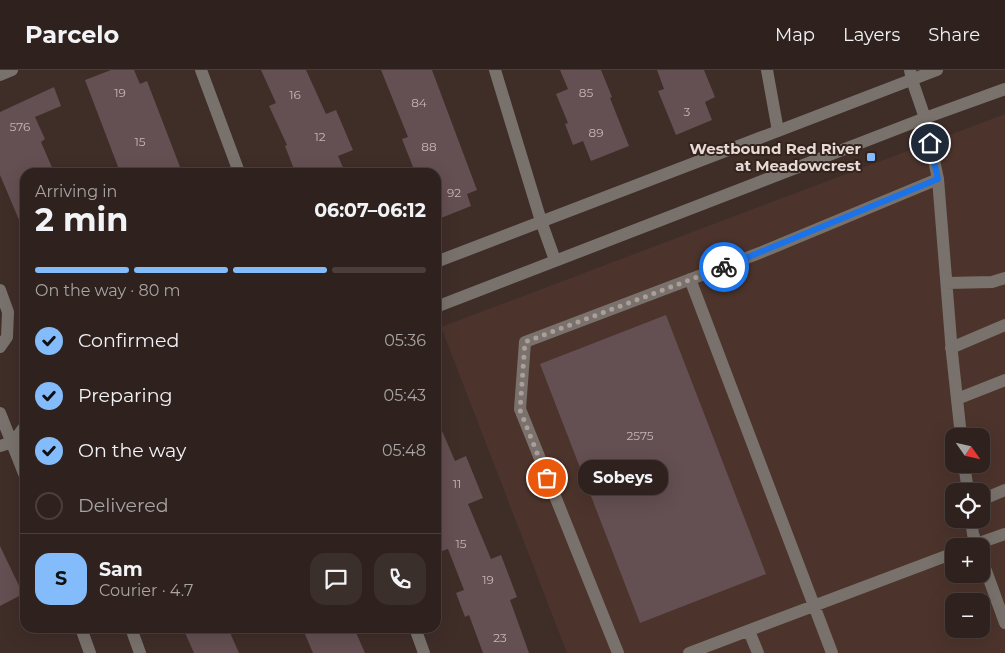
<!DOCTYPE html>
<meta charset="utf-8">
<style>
:root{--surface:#2f221e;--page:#3b2f2b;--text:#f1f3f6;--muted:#a7a4a4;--line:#4a3f3c;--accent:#84bcfb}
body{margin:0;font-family:Montserrat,sans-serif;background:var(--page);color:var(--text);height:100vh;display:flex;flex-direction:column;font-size:19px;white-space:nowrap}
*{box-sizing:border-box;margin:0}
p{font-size:16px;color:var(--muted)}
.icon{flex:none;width:28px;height:28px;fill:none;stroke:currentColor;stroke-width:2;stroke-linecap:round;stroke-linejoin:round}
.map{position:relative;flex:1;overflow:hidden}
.panel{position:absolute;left:20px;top:98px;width:421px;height:465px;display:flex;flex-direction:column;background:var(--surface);border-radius:15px;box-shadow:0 5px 20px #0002,0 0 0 1px var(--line)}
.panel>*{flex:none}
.needle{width:32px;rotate:124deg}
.buttons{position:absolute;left:945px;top:358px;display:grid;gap:10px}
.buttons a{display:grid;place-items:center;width:45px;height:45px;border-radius:10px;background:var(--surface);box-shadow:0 5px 20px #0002,0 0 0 1px var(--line);font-size:25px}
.pin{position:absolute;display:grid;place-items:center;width:42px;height:42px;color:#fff;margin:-21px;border:2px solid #fff;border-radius:50%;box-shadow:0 1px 5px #0007}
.courier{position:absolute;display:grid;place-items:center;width:50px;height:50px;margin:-25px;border:4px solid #1a73e8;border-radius:50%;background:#fff;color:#222;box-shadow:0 1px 6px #0007}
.bubble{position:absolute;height:35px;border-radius:15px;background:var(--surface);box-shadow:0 5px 20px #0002,0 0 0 1px var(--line);font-size:16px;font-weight:700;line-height:35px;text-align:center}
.summary em{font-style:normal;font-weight:700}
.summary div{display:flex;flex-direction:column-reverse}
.summary{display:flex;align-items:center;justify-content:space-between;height:85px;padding:0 15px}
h1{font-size:32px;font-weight:700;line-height:38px}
.bar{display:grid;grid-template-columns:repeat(4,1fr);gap:8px 5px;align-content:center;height:60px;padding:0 15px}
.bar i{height:6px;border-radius:4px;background:var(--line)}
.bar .on{background:var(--accent)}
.bar p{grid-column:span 4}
.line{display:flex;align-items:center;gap:12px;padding:0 15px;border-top:1px solid var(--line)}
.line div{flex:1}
.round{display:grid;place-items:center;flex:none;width:52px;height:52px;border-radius:15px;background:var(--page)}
ol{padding:0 15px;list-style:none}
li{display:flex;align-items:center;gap:15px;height:55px}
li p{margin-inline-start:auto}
li .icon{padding:5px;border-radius:50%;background:var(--accent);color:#111;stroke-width:4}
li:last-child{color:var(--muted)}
li i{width:28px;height:28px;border:2px solid var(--line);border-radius:50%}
header{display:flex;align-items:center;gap:30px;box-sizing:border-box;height:70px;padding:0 25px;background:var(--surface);border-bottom:1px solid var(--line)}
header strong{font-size:24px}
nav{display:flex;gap:28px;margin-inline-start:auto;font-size:18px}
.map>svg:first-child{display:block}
</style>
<header>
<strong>Parcelo</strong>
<nav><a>Map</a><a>Layers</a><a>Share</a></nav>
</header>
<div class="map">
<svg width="1005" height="583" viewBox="0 0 1005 583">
<rect width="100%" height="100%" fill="#3f2d28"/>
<!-- built -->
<path fill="#4c342c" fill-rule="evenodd" d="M1005 44V583H567L441 257ZM954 366H981V394H954ZM954 421H981V449H954ZM954 476H981V504H954ZM954 531H981V559H954Z"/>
<!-- building -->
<path fill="#644f52" d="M111 0H134L140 14 147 11 182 102H120L85 10Z
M261 0H306L326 44 336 40 353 80 338 86 345 102H295L285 76 287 75 269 36 276 33Z
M381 0H432L477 120 467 124 471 136 436 150V102H415L402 69 408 67Z
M560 0H601L612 27 610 28 629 76 591 91 583 71 573 75 565 54 568 53 556 24 568 19Z
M657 0H704L715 27 705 32 712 50 676 65 658 21 664 19Z
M54 17 61 36 35 47 45 69 41 72 54 102H25V164L0 105V42Z
M666 245 766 504 640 553 540 294Z
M436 347 455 391 466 386 483 428 468 434 491 489 501 485 517 527 510 530 529 583H483L469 545 465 547 456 523 464 520 448 479 442 481 436 466Z
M0 476 23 524 0 536Z
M183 558H228L239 583H194Z
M313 558H354L365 583H313L304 562Z"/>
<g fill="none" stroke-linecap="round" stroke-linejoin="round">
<!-- minor -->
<path stroke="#79726c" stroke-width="12" d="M201 0 239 102
M495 0 541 151 555 190
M767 0 778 61
M910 0 912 10 925 48 938 109 952 283 961 366
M0 5 12 0
M436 192 937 0
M690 209 832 583
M947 213 992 212 1005 208
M0 220 8 242 7 267 0 277
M436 237 925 48 1005 19
M951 278 1005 255
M957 329 1005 310
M0 343 25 406
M13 372 25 356
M0 376 13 372 25 373
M964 394 968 421
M981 430 1005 420
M971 449 973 464 977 476
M971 476 1005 464
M981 487 1005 553
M81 558 90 583
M131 558 140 583
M415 558 424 583
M749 561 758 583
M618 583 520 339 525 272 762 182 938 109
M689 583 954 483"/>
</g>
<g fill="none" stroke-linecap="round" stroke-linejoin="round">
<!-- done -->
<path stroke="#ac9d99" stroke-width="5" stroke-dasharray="0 9" d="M547 408 520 340 525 272 724 197"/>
<!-- route -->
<path stroke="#1a73e8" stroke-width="6" d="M724 197 938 109 930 73"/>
</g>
<!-- markers -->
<rect fill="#84bcfb" stroke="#35231e" stroke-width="2" x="866" y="82" width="10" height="10" rx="2.5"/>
<g text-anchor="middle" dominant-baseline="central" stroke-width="4" stroke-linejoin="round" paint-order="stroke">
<!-- number labels -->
<g font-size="12" fill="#c6b7b5">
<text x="120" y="22">19</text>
<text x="586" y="22">85</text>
<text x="295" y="24">16</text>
<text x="419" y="32">84</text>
<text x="687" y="41">3</text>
<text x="20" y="56">576</text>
<text x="596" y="62">89</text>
<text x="320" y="66">12</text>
<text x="140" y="71">15</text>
<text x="429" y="76">88</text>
<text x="454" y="122">92</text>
<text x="640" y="365">2575</text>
<text x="457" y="413">11</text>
<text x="461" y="473">15</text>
<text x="488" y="509">19</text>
<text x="500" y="567">23</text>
</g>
<!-- poi labels -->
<g font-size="15" font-weight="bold" fill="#e6dad6" stroke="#35231e" text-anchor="end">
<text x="861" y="78">Westbound Red River<tspan x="861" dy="17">at Meadowcrest</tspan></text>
</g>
</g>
</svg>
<div class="buttons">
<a><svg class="needle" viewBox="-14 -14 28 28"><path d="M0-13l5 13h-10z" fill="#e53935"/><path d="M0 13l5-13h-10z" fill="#a7a4a4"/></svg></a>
<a><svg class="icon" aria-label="locate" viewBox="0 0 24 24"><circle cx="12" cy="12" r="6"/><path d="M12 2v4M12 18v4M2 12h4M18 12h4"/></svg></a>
<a>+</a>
<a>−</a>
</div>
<div class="pin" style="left:547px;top:408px;background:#ea580c"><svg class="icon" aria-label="bag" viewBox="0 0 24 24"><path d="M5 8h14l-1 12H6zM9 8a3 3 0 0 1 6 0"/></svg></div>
<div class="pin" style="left:930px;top:73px;background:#1f2937"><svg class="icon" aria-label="home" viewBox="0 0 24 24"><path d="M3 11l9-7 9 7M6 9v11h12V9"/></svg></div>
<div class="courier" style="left:724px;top:197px"><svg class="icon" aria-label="bike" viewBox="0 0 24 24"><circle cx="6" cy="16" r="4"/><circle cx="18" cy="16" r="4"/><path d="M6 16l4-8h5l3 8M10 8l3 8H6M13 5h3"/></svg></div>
<div class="bubble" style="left:578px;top:390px;width:90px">Sobeys</div>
<section class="panel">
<div class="summary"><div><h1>2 min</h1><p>Arriving in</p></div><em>06:07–06:12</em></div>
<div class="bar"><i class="on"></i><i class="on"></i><i class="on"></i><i></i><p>On the way · 80 m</p></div>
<ol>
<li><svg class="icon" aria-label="check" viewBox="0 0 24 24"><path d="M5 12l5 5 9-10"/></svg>Confirmed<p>05:36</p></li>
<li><svg class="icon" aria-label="check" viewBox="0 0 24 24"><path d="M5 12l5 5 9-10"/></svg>Preparing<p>05:43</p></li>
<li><svg class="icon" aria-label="check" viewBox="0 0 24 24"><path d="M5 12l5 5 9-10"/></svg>On the way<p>05:48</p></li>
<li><i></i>Delivered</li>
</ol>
<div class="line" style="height:90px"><b class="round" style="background:var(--accent);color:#111">S</b><div><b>Sam</b><p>Courier · 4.7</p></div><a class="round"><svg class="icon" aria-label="chat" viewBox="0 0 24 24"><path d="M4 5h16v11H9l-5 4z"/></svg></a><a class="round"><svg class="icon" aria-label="phone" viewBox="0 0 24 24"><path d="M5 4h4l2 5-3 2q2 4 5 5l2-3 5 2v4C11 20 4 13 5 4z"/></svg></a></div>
</section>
</div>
